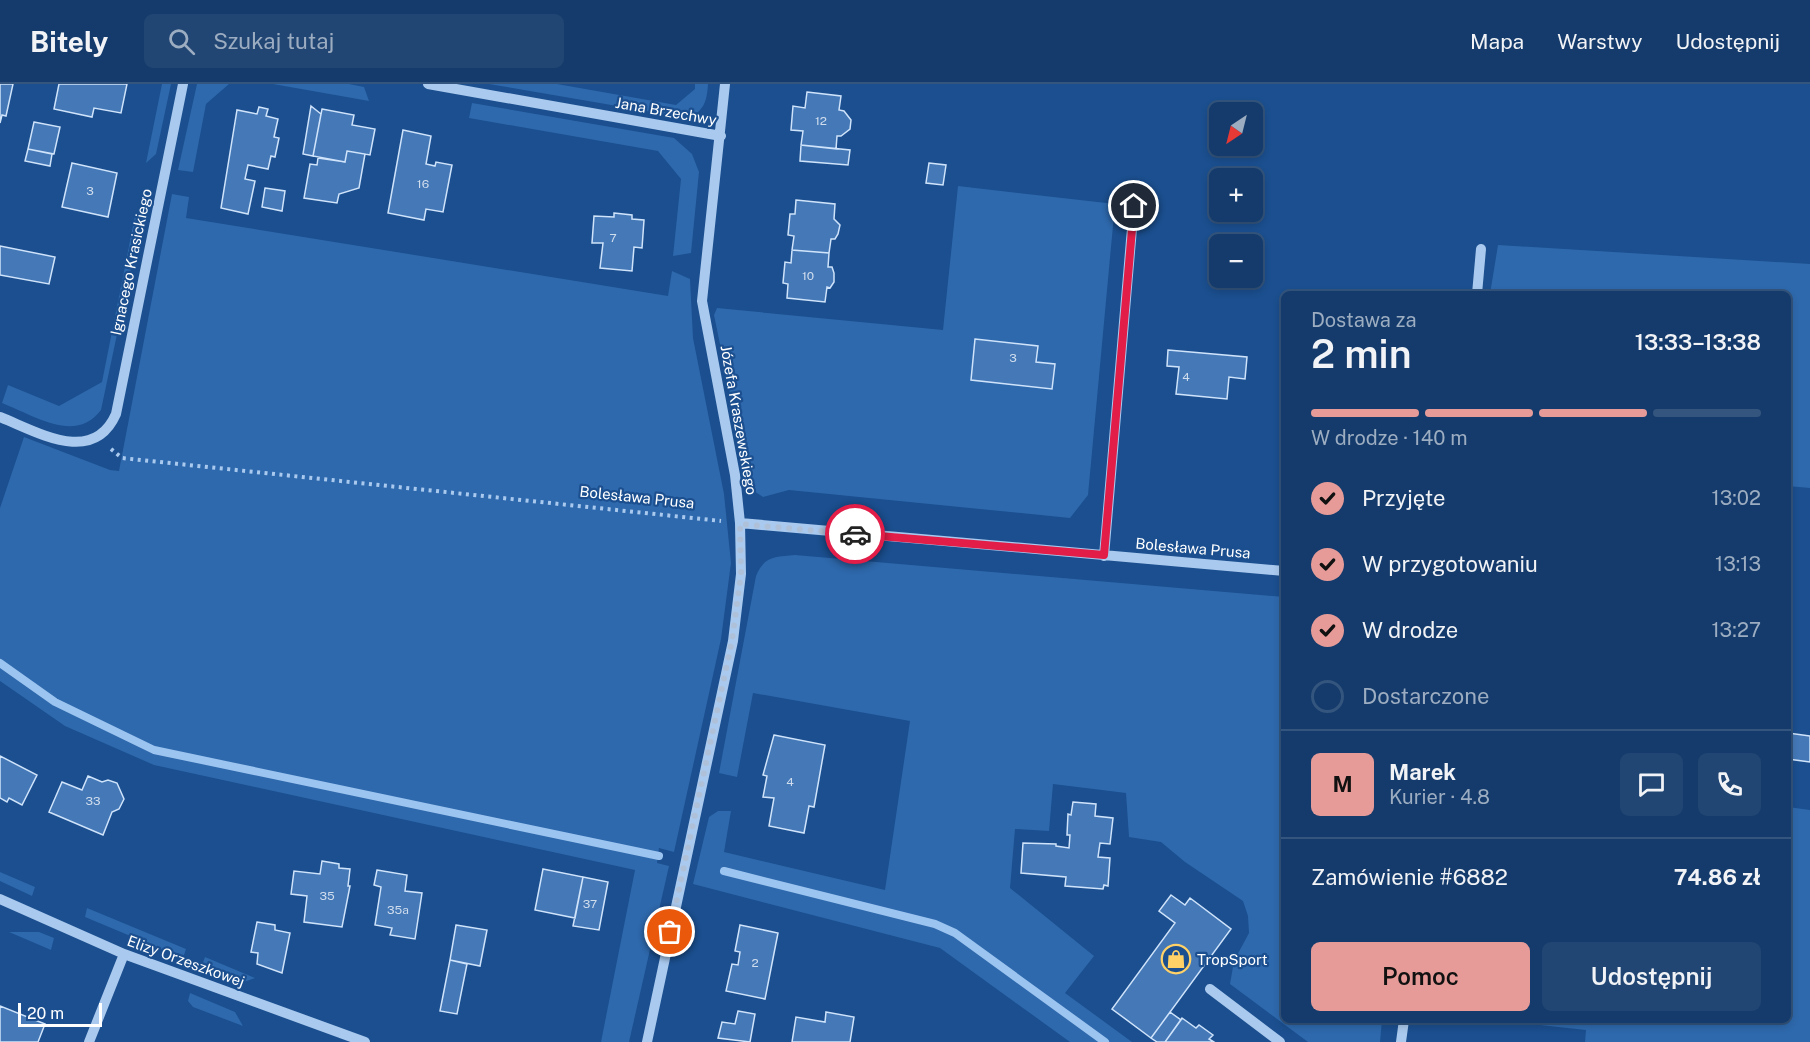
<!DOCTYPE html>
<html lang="pl">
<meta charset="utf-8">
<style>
:root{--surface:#143b6b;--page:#214673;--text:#f1f3f6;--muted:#9dadc1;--line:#33557e;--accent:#e69b98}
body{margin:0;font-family:"Public Sans",sans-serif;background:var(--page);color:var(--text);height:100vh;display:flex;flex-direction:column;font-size:22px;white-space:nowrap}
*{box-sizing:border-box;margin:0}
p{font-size:20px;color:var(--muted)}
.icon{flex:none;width:33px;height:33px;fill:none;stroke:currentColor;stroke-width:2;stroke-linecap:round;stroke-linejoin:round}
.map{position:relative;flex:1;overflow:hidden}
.drawer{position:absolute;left:1281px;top:207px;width:510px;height:732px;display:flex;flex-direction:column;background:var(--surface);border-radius:9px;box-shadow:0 3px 9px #0003,0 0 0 2px var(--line)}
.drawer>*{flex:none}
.needle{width:39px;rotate:215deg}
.controls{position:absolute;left:1209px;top:18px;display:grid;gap:12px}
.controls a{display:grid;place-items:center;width:54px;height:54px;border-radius:9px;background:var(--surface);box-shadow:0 3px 9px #0003,0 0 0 2px var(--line);font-size:30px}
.scale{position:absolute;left:18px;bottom:15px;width:84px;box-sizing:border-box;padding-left:6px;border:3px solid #fff;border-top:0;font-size:16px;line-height:21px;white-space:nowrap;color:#fff;-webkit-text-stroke:4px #1b4f8f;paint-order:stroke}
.pin{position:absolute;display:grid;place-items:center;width:51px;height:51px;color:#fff;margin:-26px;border:3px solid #fff;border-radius:50%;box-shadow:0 2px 6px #0007}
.courier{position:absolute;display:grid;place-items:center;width:60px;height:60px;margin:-30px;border:4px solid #e11d48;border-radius:50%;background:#fff;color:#222;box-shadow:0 2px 8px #0007}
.headline em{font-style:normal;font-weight:600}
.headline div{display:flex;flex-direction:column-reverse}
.headline{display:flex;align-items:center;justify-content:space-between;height:102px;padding:0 30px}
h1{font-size:39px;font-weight:600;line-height:45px}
.bar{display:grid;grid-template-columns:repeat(4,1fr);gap:9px 6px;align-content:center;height:72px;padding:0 30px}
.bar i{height:8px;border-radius:4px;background:var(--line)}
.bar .on{background:var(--accent)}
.bar p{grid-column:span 4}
.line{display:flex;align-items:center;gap:15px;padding:0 30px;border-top:2px solid var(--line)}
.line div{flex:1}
.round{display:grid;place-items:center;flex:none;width:63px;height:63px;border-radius:9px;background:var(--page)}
ol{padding:0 30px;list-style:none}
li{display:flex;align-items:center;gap:18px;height:66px}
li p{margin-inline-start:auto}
li .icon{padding:6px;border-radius:50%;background:var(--accent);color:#111;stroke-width:4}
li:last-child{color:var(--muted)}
li i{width:33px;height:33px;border:3px solid var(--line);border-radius:50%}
.action{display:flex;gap:12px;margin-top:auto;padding:12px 30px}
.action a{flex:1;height:69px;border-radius:9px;background:var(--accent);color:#111;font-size:24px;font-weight:600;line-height:69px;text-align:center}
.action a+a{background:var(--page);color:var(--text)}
header{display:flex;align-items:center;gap:36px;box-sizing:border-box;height:84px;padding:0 30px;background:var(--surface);border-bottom:2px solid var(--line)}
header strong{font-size:28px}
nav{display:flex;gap:33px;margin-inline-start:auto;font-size:21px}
.search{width:420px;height:54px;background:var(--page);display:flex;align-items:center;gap:15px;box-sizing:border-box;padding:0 21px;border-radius:9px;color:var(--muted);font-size:22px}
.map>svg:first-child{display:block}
</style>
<header>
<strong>Bitely</strong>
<div class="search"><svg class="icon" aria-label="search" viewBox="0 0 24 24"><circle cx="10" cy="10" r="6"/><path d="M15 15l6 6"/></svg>Szukaj tutaj</div>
<nav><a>Mapa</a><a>Warstwy</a><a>Udostępnij</a></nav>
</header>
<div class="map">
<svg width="1810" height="958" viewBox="0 0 1810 958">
<rect width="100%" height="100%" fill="#1b4f8f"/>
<!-- green -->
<path fill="#2e69ad" d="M162 0H171L156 70 146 79Z
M197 0H229L206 20 193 88 178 86Z
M273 0H349L364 3 369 17Z
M489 0H557L676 21 695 5V0H708C707 17 704 28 687 34Z
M472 19 674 54 692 70 699 88 691 169 673 172 681 95 658 67 469 34Z
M958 102 1115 120 1088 411 1070 434 789 406 763 413 751 405 747 392 714 231 717 224 943 246Z
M172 110 189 113 186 134 668 212 672 187 690 195 693 254 724 410 731 479 721 555 674 768 659 764 657 779 669 782 629 958H601L635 786 154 681 65 642 0 597V424L24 353 110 386 119 387Z
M135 132 141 137 101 326C76 360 35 332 2 319L8 301 59 322 102 298Z
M1498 161 1810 180V404L1788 402V210H1490Z
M795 471 1284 513V936H1382L1380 958H1308L1230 900 1234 877 1249 849 1248 832 1243 817 1185 778 1161 758 1129 753 1126 709 1053 700 1049 747 1015 745 1010 804 1094 872 1065 909 1132 958H1070L940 864 693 800 709 733 718 727H731L724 768 885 806 910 637 753 609 737 693 719 689 756 492C764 472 775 473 795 471Z
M1788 723 1810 726V958H1585L1586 946 1493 936H1788Z
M0 788 35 803 32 812 0 797Z
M87 824 186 865 183 874 85 833Z
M9 848H39L54 854 51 866Z
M205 873 255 894 244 898 202 881Z
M190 909 235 928 243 942 193 923 188 917Z"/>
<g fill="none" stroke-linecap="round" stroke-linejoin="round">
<!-- stream -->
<path stroke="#9cc4f0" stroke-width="8" d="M0 579 55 618 154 666 659 772
M724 787 935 840 955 849 1105 958"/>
</g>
<!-- building -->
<path fill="#4478b7" stroke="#cfe3fa" stroke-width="1.5" d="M0 0H13L6 32 2 31 0 39Z
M59 0H127L121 29 94 24 92 33 54 25Z
M807 8 841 12 839 26 844 27 851 36 850 45 841 52H837L836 65 801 61 803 47 791 46 793 22 805 24Z
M311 22 321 30 313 72 303 70Z
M259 23 268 25 266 32 278 35 274 53 279 54 275 73 271 72 268 85 248 81 245 95 255 97 248 130 221 124 237 26 257 30Z
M322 25 354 31 352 41 375 45 370 71 347 67 345 78 313 72Z
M34 38 60 43 54 70 28 65Z
M403 46 431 52 426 80 435 82 436 78 452 81 443 128 426 125 424 136 388 129Z
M801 61 850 66 848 81 800 77Z
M28 65 52 70 50 82 25 77Z
M347 67 365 70 359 104 339 110 337 119 304 114 310 80 317 81 318 74 345 78Z
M72 79 117 89 108 133 62 123Z
M929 79 946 81 943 101 926 99Z
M265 104 285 107 282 127 262 123Z
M796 116 835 120 834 135 840 141 838 150 835 155H831L829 169 792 166 794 152 788 151 790 130H795Z
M614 129 632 131V135L644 136 642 164 634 163 632 187 600 184 603 159H592L594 132 614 133Z
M0 162 55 173 49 200 0 191Z
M792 166 829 169 828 183H832L834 189V198L830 204 827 203 825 218 787 214 788 200 783 199 785 178 791 179Z
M975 255 1038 262 1036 278 1055 280 1052 305 971 296Z
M1168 266 1247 273 1245 295 1229 293 1227 315 1176 310 1179 283 1167 282Z
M1788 649 1810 652V678L1788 675Z
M774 651 825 661 814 723 809 722 804 749 769 742 774 714 763 713 767 692 763 691Z
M0 672 37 691 22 721 9 714 7 718 0 714Z
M88 692 102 698 108 696 117 699 124 715 119 725 112 728 103 751 49 728 62 698 82 706Z
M1073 718 1096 720 1095 732 1113 734 1110 760 1100 759 1098 773 1110 774 1108 802 1104 801 1103 805 1065 802 1066 793 1021 789 1023 759 1056 760V762L1069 764 1070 751H1067L1068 730 1071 731Z
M322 777 339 780V784L350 785 348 802H350L342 843 304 838 307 812 291 810 294 787 320 790Z
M543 785 583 793 575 834 535 826Z
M377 786 407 791 405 807 422 809 415 855 390 851 392 844 375 841 381 803 374 801Z
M583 793 608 798 599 846 573 842Z
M1171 811 1185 821 1190 814 1231 845 1151 954 1112 925 1175 839 1159 827Z
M257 838 275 841V846L290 849 282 889 257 880 258 869 251 868Z
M456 841 487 846 480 882 450 876Z
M740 841 778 849 765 915 726 907 732 880 738 881 740 868 735 867Z
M450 876 467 880 457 930 440 927Z
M0 922 45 940 38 958H0Z
M738 927 755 930 750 958 718 954 722 938 735 940Z
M826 928 854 933 850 958H792L796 933 825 938Z
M1170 928 1181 936 1165 958H1157L1151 954Z
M1182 934 1196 944 1199 941 1213 951 1209 955 1214 958H1165Z"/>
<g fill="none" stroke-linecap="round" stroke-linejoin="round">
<!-- path -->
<path stroke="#a9c9ee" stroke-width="4" stroke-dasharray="3 4.5" stroke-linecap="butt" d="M111 365 122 374 721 437"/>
<!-- minor -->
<path stroke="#a9c9ee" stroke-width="10" d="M428 0 721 52
M1477 210 1481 165
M0 333C38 348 93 382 116 330L183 0
M740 439 1284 487
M1104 472 1134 121
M0 815 124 870 365 958
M1210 905 1280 958
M89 958 124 870
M647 958 733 557 741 490 740 439 735 391 702 217 725 0
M1401 958 1404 936"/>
</g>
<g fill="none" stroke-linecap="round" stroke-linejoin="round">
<!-- done -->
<path stroke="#afc1d8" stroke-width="6" stroke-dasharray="0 10.8" d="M670 848 732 557 741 490 740 440 855 450"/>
<!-- route -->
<path stroke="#e11d48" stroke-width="8" d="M855 450 1104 471 1134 122"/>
</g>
<!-- icons -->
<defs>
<g id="shop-ring" transform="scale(1.5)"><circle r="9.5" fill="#1b4f8f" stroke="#ffd166" stroke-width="1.5"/><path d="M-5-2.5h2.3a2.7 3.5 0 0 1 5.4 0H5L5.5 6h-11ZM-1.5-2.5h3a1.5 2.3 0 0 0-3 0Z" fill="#ffd166"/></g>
</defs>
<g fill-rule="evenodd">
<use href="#shop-ring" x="1176" y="875"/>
</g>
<g text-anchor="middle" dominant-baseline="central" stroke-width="4.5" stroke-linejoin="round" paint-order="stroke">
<!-- number labels -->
<g font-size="12" fill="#d0dded">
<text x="821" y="37">12</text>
<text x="423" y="100">16</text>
<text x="90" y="107">3</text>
<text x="613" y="154">7</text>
<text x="808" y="192">10</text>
<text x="1013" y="274">3</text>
<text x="1186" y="293">4</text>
<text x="790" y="698">4</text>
<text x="93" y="717">33</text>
<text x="327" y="812">35</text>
<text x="590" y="820">37</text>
<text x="398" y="826">35a</text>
<text x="755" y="879">2</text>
</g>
<!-- street labels -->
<g font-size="15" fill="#fff" stroke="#1b4f8f">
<text transform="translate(666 27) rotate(10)">Jana Brzechwy</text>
<text transform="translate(131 178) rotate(-78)">Ignacego Krasickiego</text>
<text transform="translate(739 336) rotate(80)">Józefa Kraszewskiego</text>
<text transform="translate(637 413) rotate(6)">Bolesława Prusa</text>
<text transform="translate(1193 464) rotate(5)">Bolesława Prusa</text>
<text transform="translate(186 877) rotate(20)">Elizy Orzeszkowej</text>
</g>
<!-- poi labels -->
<g font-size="15" fill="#fff" stroke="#1b4f8f" text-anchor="start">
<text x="1197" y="875">TropSport</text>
</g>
</g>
</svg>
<div class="controls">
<a><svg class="needle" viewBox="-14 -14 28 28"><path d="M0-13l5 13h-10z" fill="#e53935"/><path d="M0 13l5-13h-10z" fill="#9dadc1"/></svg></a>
<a>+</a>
<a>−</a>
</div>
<div class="scale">20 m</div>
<div class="pin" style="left:670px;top:848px;background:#ea580c"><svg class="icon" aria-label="bag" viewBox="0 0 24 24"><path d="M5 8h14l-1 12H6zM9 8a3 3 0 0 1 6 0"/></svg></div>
<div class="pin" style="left:1134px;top:122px;background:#1f2937"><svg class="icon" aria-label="home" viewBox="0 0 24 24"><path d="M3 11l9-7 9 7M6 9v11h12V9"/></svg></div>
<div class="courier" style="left:855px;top:450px"><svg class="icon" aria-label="car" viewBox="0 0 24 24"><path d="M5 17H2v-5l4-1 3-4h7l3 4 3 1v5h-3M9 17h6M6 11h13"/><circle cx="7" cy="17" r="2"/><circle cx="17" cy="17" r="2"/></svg></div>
<section class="drawer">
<div class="headline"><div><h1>2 min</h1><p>Dostawa za</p></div><em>13:33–13:38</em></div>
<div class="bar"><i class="on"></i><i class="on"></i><i class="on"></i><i></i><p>W drodze · 140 m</p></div>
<ol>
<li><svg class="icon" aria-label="check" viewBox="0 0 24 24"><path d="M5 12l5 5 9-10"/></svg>Przyjęte<p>13:02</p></li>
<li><svg class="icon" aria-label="check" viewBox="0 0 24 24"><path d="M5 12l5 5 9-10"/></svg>W przygotowaniu<p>13:13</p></li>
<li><svg class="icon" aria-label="check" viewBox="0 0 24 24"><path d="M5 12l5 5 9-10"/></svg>W drodze<p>13:27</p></li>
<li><i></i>Dostarczone</li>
</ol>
<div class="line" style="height:108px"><b class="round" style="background:var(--accent);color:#111">M</b><div><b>Marek</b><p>Kurier · 4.8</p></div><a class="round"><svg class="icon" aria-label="chat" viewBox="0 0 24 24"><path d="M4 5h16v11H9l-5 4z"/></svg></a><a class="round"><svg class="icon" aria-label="phone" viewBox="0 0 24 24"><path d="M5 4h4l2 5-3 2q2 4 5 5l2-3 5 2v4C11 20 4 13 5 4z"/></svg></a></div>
<div class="line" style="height:78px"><div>Zamówienie #6882</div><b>74.86 zł</b></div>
<div class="action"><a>Pomoc</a><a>Udostępnij</a></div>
</section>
</div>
